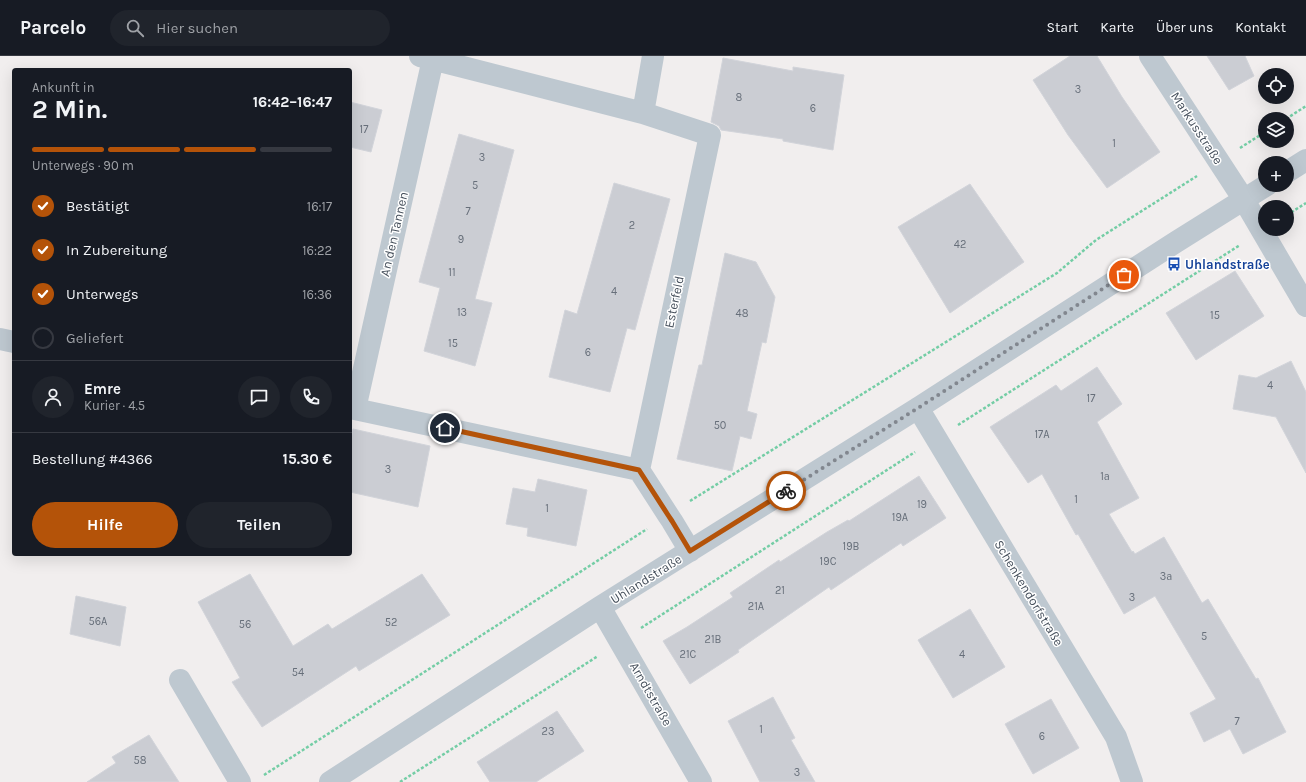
<!DOCTYPE html>
<html lang="de">
<meta charset="utf-8">
<style>
:root{--surface:#171b24;--page:#20242c;--text:#f1f3f6;--muted:#9ea1a6;--line:#363941;--accent:#b45309}
body{margin:0;font-family:Karla,sans-serif;background:var(--page);color:var(--text);height:100vh;display:flex;flex-direction:column;font-size:15px;white-space:nowrap}
*{box-sizing:border-box;margin:0}
p{font-size:13px;color:var(--muted)}
.icon{flex:none;width:22px;height:22px;fill:none;stroke:currentColor;stroke-width:2;stroke-linecap:round;stroke-linejoin:round}
.map{position:relative;flex:1;overflow:hidden}
.sheet{position:absolute;left:12px;top:12px;width:340px;height:488px;display:flex;flex-direction:column;background:var(--surface);border-radius:4px;box-shadow:0 4px 16px #0002}
.sheet>*{flex:none}
.fabs{position:absolute;left:1258px;top:12px;display:grid;gap:8px}
.fabs a{display:grid;place-items:center;width:36px;height:36px;border-radius:50%;background:var(--surface);box-shadow:0 4px 16px #0002;font-size:20px}
.pin{position:absolute;display:grid;place-items:center;width:34px;height:34px;color:#fff;margin:-17px;border:2px solid #fff;border-radius:50%;box-shadow:0 1px 4px #0007}
.courier{position:absolute;display:grid;place-items:center;width:40px;height:40px;margin:-20px;border:3px solid #b45309;border-radius:50%;background:#fff;color:#222;box-shadow:0 1px 5px #0007}
.summary em{font-style:normal;font-weight:700}
.summary div{display:flex;flex-direction:column-reverse}
.summary{display:flex;align-items:center;justify-content:space-between;height:68px;padding:0 20px}
h1{font-size:26px;font-weight:700;line-height:30px}
.bar{display:grid;grid-template-columns:repeat(4,1fr);gap:6px 4px;align-content:center;height:48px;padding:0 20px}
.bar i{height:5px;border-radius:3px;background:var(--line)}
.bar .selected{background:var(--accent)}
.bar p{grid-column:span 4}
.line{display:flex;align-items:center;gap:10px;padding:0 20px;border-top:1px solid var(--line)}
.line div{flex:1}
.round{display:grid;place-items:center;flex:none;width:42px;height:42px;border-radius:21px;background:var(--page)}
ol{padding:0 20px;list-style:none}
li{display:flex;align-items:center;gap:12px;height:44px}
li p{margin-inline-start:auto}
li .icon{padding:4px;border-radius:50%;background:var(--accent);color:#fff;stroke-width:4}
li:last-child{color:var(--muted)}
li i{width:22px;height:22px;border:2px solid var(--line);border-radius:50%}
.button{display:flex;gap:8px;margin-top:auto;padding:8px 20px}
.button a{flex:1;height:46px;border-radius:24px;background:var(--accent);color:#fff;font-size:16px;font-weight:700;line-height:46px;text-align:center}
.button a+a{background:var(--page);color:var(--text)}
header{display:flex;align-items:center;gap:24px;box-sizing:border-box;height:56px;padding:0 20px;background:var(--surface);border-bottom:1px solid var(--line)}
header strong{font-size:19px}
nav{display:flex;gap:22px;margin-inline-start:auto;font-size:14px}
.search{width:280px;height:36px;background:var(--page);display:flex;align-items:center;gap:10px;box-sizing:border-box;padding:0 14px;border-radius:22px;color:var(--muted);font-size:15px}
.map>svg:first-child{display:block}
</style>
<header>
<strong>Parcelo</strong>
<div class="search"><svg class="icon" aria-label="search" viewBox="0 0 24 24"><circle cx="10" cy="10" r="6"/><path d="M15 15l6 6"/></svg>Hier suchen</div>
<nav><a>Start</a><a>Karte</a><a>Über uns</a><a>Kontakt</a></nav>
</header>
<div class="map">
<svg width="1306" height="726" viewBox="0 0 1306 726">
<rect width="100%" height="100%" fill="#f1eeee"/>
<!-- building -->
<path fill="#cbcdd3" stroke="#d2d4da" d="M1070 0H1097L1122 41 1160 96 1107 132 1068 79 1033 24Z
M1207 0H1245L1254 20 1229 34Z
M723 2 793 15V11L844 19 833 94 783 85V83L721 74 719 70 711 66Z
M350 46 382 54 371 96 350 91Z
M459 78 514 94 475 243 492 247 475 310 424 295 440 232 419 226Z
M614 127 670 143 635 274 627 272 610 336 549 321 565 254 577 258Z
M970 128 1024 206 950 257 898 171Z
M725 197 756 206 775 241 766 287 762 286 747 355 757 358 751 383 740 380 732 415 677 403 699 309H702Z
M1235 215 1264 260 1196 304 1166 257Z
M1291 305 1306 336V417L1276 361 1233 353 1239 319 1256 322Z
M1097 311 1122 348 1097 366 1139 442 1109 458 1132 496 1133 495 1135 498 1164 481 1202 547 1208 543 1256 623 1258 622 1286 676 1243 698 1230 673 1204 686 1190 657 1216 643 1155 540 1124 558 1078 478 1076 479 1042 418 1028 427 990 371 1056 329 1061 335Z
M353 373 430 390 418 451 350 436V389Z
M919 420 946 462 903 490 901 487 831 534 829 531 738 594 739 596 690 628 663 585 687 571 733 541 730 537 779 504 780 506 827 476 848 464 849 465Z
M538 423 587 434 576 490 527 480 528 472 506 468 513 432 535 436Z
M250 518 293 590 328 568 332 573 422 518 450 559 359 615 356 610 262 671 232 626 240 622 198 546Z
M76 540 126 551 120 590 70 578Z
M970 553 1005 611 953 642 918 584Z
M773 641 795 682 791 684 815 726H760L728 665Z
M1051 643 1079 692 1033 718 1005 668Z
M557 655 584 695 536 726H490L477 706Z
M149 679 179 726H87L116 707 112 701Z"/>
<g fill="none" stroke-linecap="round" stroke-linejoin="round">
<!-- path -->
<path stroke="#74cda5" stroke-width="2.5" stroke-dasharray="3 2" stroke-linecap="butt" d="M1286 63 1306 50
M1240 92 1265 76
M1287 159 1306 147
M958 369 1240 189
M690 445 1057 217 1096 184 1197 120
M641 572 915 396
M264 719 647 473
M400 726 598 600"/>
<!-- minor -->
<path stroke="#bec8d0" stroke-width="22" d="M420 0 643 57 710 79 639 414
M1150 0 1244 144 1306 250
M643 57 653 0
M1287 116 1306 104
M0 283 14 286
M350 352 639 414 668 459 672 465 690 495
M918 352 1116 681 1132 726
M355 353 433 3
M600 551 701 726
M180 624 240 726
M330 726 600 551 918 352 1176 186 1267 129"/>
</g>
<g fill="none" stroke-linecap="round" stroke-linejoin="round">
<!-- done -->
<path stroke="#82878f" stroke-width="4" stroke-dasharray="0 7.2" d="M786 435 918 352 1124 219"/>
<!-- route -->
<path stroke="#b45309" stroke-width="5" d="M445 372 639 414 668 459 672 465 690 495 786 435"/>
</g>
<!-- icons -->
<defs>
<g id="bus-bare" transform="scale(1.08)"><path d="M-5-6H5V4H4V6H2V4H-2V6H-4V4H-5ZM-3.5-4V0h7V-4ZM-3.5 1.2v1.5H-2V1.2ZM2 1.2v1.5H3.5V1.2Z" fill="#1a4fb4" stroke="#fff" stroke-width="2.5" paint-order="stroke"/></g>
</defs>
<g fill-rule="evenodd">
<use href="#bus-bare" x="1174" y="208"/>
</g>
<g text-anchor="middle" dominant-baseline="central" stroke-width="3" stroke-linejoin="round" paint-order="stroke">
<!-- number labels -->
<g font-size="11" fill="#676f7a">
<text x="1078" y="33">3</text>
<text x="739" y="41">8</text>
<text x="813" y="52">6</text>
<text x="364" y="73">17</text>
<text x="1114" y="87">1</text>
<text x="482" y="101">3</text>
<text x="475" y="129">5</text>
<text x="468" y="155">7</text>
<text x="632" y="169">2</text>
<text x="461" y="183">9</text>
<text x="960" y="188">42</text>
<text x="452" y="216">11</text>
<text x="614" y="235">4</text>
<text x="462" y="256">13</text>
<text x="742" y="257">48</text>
<text x="1215" y="259">15</text>
<text x="453" y="287">15</text>
<text x="588" y="296">6</text>
<text x="1270" y="329">4</text>
<text x="1091" y="342">17</text>
<text x="720" y="369">50</text>
<text x="1042" y="378">17A</text>
<text x="388" y="413">3</text>
<text x="1105" y="420">1a</text>
<text x="1076" y="443">1</text>
<text x="922" y="448">19</text>
<text x="547" y="452">1</text>
<text x="900" y="461">19A</text>
<text x="851" y="490">19B</text>
<text x="828" y="505">19C</text>
<text x="1166" y="520">3a</text>
<text x="780" y="534">21</text>
<text x="1132" y="541">3</text>
<text x="756" y="550">21A</text>
<text x="98" y="565">56A</text>
<text x="391" y="566">52</text>
<text x="245" y="568">56</text>
<text x="1204" y="580">5</text>
<text x="713" y="583">21B</text>
<text x="688" y="598">21C</text>
<text x="962" y="598">4</text>
<text x="298" y="616">54</text>
<text x="1237" y="665">7</text>
<text x="761" y="673">1</text>
<text x="548" y="675">23</text>
<text x="1042" y="680">6</text>
<text x="140" y="704">58</text>
<text x="797" y="716">3</text>
</g>
<!-- street labels -->
<g font-size="13" fill="#46505c" stroke="#fff">
<text transform="translate(1197 72) rotate(57)">Markusstraße</text>
<text transform="translate(394 178) rotate(-77)">An den Tannen</text>
<text transform="translate(674 246) rotate(-78)">Esterfeld</text>
<text transform="translate(646 523) rotate(-32)">Uhlandstraße</text>
<text transform="translate(1029 537) rotate(59)">Schenkendorfstraße</text>
<text transform="translate(651 638) rotate(60)">Arndtstraße</text>
</g>
<!-- transit labels -->
<g font-size="13" font-weight="bold" fill="#164399" stroke="#fff" text-anchor="start">
<text x="1185" y="208">Uhlandstraße</text>
</g>
</g>
</svg>
<div class="fabs">
<a><svg class="icon" aria-label="locate" viewBox="0 0 24 24"><circle cx="12" cy="12" r="6"/><path d="M12 2v4M12 18v4M2 12h4M18 12h4"/></svg></a>
<a><svg class="icon" aria-label="layers" viewBox="0 0 24 24"><path d="M12 4l9 5-9 5-9-5zM3 14l9 5 9-5"/></svg></a>
<a>+</a>
<a>−</a>
</div>
<div class="pin" style="left:1124px;top:219px;background:#ea580c"><svg class="icon" aria-label="bag" viewBox="0 0 24 24"><path d="M5 8h14l-1 12H6zM9 8a3 3 0 0 1 6 0"/></svg></div>
<div class="pin" style="left:445px;top:372px;background:#1f2937"><svg class="icon" aria-label="home" viewBox="0 0 24 24"><path d="M3 11l9-7 9 7M6 9v11h12V9"/></svg></div>
<div class="courier" style="left:786px;top:435px"><svg class="icon" aria-label="bike" viewBox="0 0 24 24"><circle cx="6" cy="16" r="4"/><circle cx="18" cy="16" r="4"/><path d="M6 16l4-8h5l3 8M10 8l3 8H6M13 5h3"/></svg></div>
<section class="sheet">
<div class="summary"><div><h1>2 Min.</h1><p>Ankunft in</p></div><em>16:42–16:47</em></div>
<div class="bar"><i class="selected"></i><i class="selected"></i><i class="selected"></i><i></i><p>Unterwegs · 90 m</p></div>
<ol>
<li><svg class="icon" aria-label="check" viewBox="0 0 24 24"><path d="M5 12l5 5 9-10"/></svg>Bestätigt<p>16:17</p></li>
<li><svg class="icon" aria-label="check" viewBox="0 0 24 24"><path d="M5 12l5 5 9-10"/></svg>In Zubereitung<p>16:22</p></li>
<li><svg class="icon" aria-label="check" viewBox="0 0 24 24"><path d="M5 12l5 5 9-10"/></svg>Unterwegs<p>16:36</p></li>
<li><i></i>Geliefert</li>
</ol>
<div class="line" style="height:72px"><a class="round"><svg class="icon" aria-label="person" viewBox="0 0 24 24"><circle cx="12" cy="8" r="4"/><path d="M4 21q1-7 8-7t8 7"/></svg></a><div><b>Emre</b><p>Kurier · 4.5</p></div><a class="round"><svg class="icon" aria-label="chat" viewBox="0 0 24 24"><path d="M4 5h16v11H9l-5 4z"/></svg></a><a class="round"><svg class="icon" aria-label="phone" viewBox="0 0 24 24"><path d="M5 4h4l2 5-3 2q2 4 5 5l2-3 5 2v4C11 20 4 13 5 4z"/></svg></a></div>
<div class="line" style="height:52px"><div>Bestellung #4366</div><b>15.30 €</b></div>
<div class="button"><a>Hilfe</a><a>Teilen</a></div>
</section>
</div>
